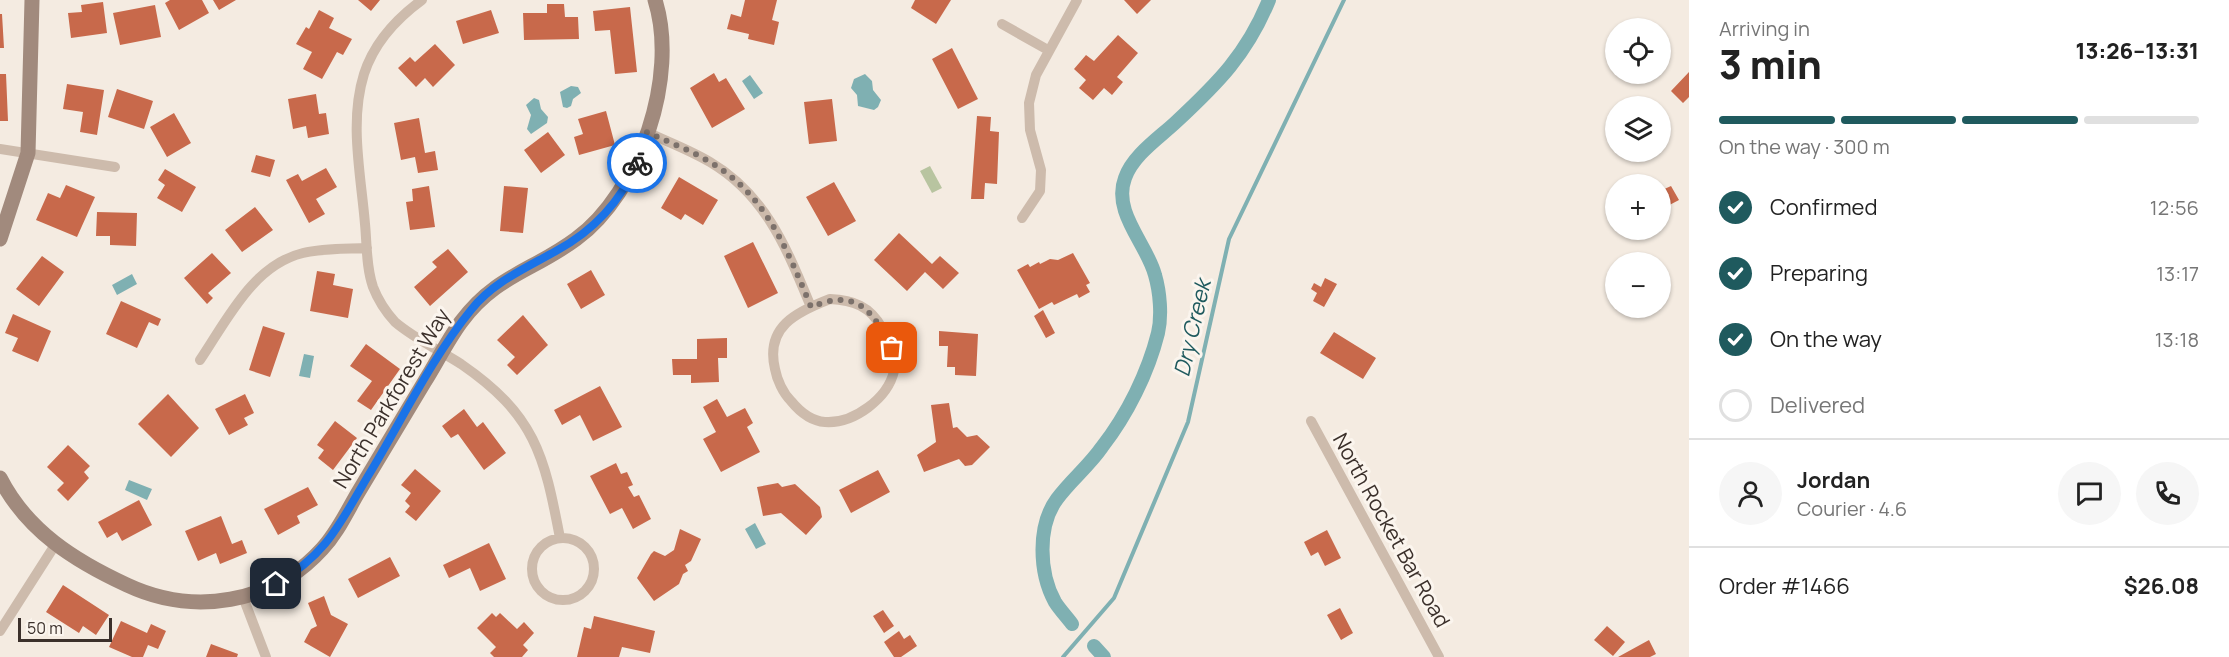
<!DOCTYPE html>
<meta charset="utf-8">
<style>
:root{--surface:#fff;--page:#f6f6f6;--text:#222;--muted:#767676;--line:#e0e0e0;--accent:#1f5a5e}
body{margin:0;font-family:Manrope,sans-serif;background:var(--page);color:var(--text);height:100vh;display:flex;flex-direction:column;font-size:22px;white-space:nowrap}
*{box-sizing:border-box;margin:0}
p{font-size:20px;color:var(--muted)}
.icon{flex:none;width:33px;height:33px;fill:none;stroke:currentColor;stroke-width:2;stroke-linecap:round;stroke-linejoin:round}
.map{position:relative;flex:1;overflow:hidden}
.sheet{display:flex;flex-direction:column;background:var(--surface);width:540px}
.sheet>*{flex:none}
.buttons{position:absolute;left:1605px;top:18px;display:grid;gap:12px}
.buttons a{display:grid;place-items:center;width:66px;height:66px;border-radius:50%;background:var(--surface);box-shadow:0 2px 4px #0004;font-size:30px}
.scale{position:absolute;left:18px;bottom:15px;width:94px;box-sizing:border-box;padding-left:6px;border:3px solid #3b302b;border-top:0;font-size:16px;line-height:21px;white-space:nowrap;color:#3b302b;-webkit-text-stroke:4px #fbf5ee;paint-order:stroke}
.pin{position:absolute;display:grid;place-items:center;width:51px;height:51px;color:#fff;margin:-26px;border-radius:12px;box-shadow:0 3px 9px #0006}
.courier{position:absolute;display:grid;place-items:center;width:60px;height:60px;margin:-30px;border:4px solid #1a73e8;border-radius:50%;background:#fff;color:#222;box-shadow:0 2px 8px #0007}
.overview em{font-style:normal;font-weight:800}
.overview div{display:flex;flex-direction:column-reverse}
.overview{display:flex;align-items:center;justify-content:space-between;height:102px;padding:0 30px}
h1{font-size:39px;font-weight:800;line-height:45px}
.bar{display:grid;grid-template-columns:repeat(4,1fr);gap:9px 6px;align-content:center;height:72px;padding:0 30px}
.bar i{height:8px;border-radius:4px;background:var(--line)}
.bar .active{background:var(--accent)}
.bar p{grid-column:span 4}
.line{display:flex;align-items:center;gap:15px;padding:0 30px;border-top:2px solid var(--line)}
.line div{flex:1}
.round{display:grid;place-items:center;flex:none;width:63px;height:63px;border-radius:32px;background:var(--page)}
ol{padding:0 30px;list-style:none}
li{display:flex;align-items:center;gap:18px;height:66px}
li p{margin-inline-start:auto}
li .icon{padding:6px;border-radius:50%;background:var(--accent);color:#fff;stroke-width:4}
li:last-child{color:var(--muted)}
li i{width:33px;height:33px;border:3px solid var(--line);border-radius:50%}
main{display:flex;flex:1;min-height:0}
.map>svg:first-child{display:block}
</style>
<main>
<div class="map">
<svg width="1689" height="657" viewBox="0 0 1689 657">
<rect width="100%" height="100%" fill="#f4ebe1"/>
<!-- green -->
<path fill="#b8c4a0" d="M930 166 942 188 932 193 920 171Z"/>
<!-- water -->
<path fill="#7fb0b2" d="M865 74 872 81 873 90 881 100 878 107 874 110 858 106 857 95 851 88 854 79Z
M750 75 763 93 754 99 742 81Z
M571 86 578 87 581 93 573 99 571 106 567 108 563 107 560 92Z
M534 98 539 100 541 109 548 117 547 123 531 134 527 129 531 115 526 105Z
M132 274 137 284 117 295 112 285Z
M304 354 314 356 310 378 299 376Z
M129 480 152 489 147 500 125 490Z
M755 523 766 544 756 549 745 529Z"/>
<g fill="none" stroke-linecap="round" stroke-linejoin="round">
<!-- stream -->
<path stroke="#7fb0b2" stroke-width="4" d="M1063 657 1114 598 1188 422 1229 239 1344 0"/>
<!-- canal -->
<path stroke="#7fb0b2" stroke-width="14" d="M1072 624C1067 617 1060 610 1055 602 1039 573 1037 526 1057 499 1071 480 1089 466 1102 447 1127 415 1148 373 1158 333 1162 316 1160 292 1155 275 1147 244 1112 212 1125 178 1133 155 1159 138 1176 122 1218 83 1247 54 1269 0
M1094 646 1104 657"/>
</g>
<!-- building -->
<path fill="#c8694b" d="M170 0H202L209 13 179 30 165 3Z
M213 0H236L219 10Z
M358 0H380L371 11Z
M745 0H777L772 20 779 22 774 45 748 39 749 34 727 29 731 14 741 17Z
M915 0H951L936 24 911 8Z
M1124 0H1151L1137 14Z
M103 2 107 33 71 38 68 13 82 12 81 5Z
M547 4H564L565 17H578L579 39 524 40 523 13H547Z
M155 5 161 37 120 45 113 13Z
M630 7 637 72 615 74 610 30 595 31 593 11Z
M319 10 334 18 329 28 352 39 343 55 337 52 322 79 303 69 312 52 296 44 306 27 309 29Z
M491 10 499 33 463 44 456 21Z
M0 14H2L4 48H0Z
M1118 35 1138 53 1117 77 1123 82 1112 95 1104 88 1093 100 1079 88 1086 80 1074 69 1086 55 1094 61Z
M435 44 455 65 433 87 425 78 416 87 398 68 410 57 415 62Z
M952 48 978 99 958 109 932 59Z
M1689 72V97L1683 103 1671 91Z
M714 73 719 82 726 78 745 109 712 128 690 88Z
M0 74H6L8 121H0Z
M67 84 104 90 97 135 80 132 83 112 63 109Z
M117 89 153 101 144 129 108 117Z
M316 94 319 114 326 113 329 134 308 138 306 126 293 129 288 99Z
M832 99 837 141 809 144 804 102Z
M606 111 615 145 579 155 574 137 583 134 578 119Z
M174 113 191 143 167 157 150 127Z
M977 116 991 117 990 131 999 132 997 184 985 183 984 199H971Z
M419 118 425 153 435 151 438 170 418 173 415 157 401 160 394 123Z
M548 132 565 155 541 173 524 150Z
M256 155 275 160 270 177 251 172Z
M326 168 337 187 316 199 325 214 309 223 286 180 298 174 302 181Z
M165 169 196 187 182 212 157 198 165 185 158 180Z
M679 177 718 200 703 225 685 214 681 220 661 208Z
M834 182 856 221 828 236 806 197Z
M66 185 95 197 77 237 36 220 48 193 60 198Z
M429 186 435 227 410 230 406 202 413 201 412 189Z
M504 186 528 188 523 233 500 231Z
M1671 186 1679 200 1660 210V191Z
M255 207 273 230 242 252 225 230Z
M97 212 137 213 136 246 110 245V236H96Z
M899 233 932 264 940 256 959 273 943 289 925 272 907 291 874 260Z
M753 242 778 293 748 308 724 256Z
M448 249 468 272 430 306 414 287 437 267 432 262Z
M212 253 231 273 208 293 213 298 207 304 184 278Z
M1073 253 1090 283 1086 285 1090 292 1079 298 1077 294 1054 305 1052 302 1039 309 1017 270 1028 264 1030 267 1039 262 1040 264 1050 259 1058 260Z
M42 256 64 272 39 306 16 289Z
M591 270 605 295 581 309 567 284Z
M317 271 335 274 333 285 353 289 348 318 310 311Z
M1325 278 1337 284 1324 307 1313 301 1317 293 1311 289 1314 283 1321 287Z
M121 301 161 319 158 326 149 322 137 348 106 334Z
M1043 310 1055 333 1046 338 1034 316Z
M13 314 51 331 38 362 12 351 18 338 5 333Z
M523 315 548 345 517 375 507 365 515 357 497 340Z
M263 326 285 333 270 377 249 370Z
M939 331 978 334 976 376 955 375V367H947L948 346H939Z
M1334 332 1376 358 1363 379 1320 353Z
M727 338V358H718L719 382 691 383V375H673L672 359H697V339Z
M366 344 400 369 371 410 357 401 372 381 350 366Z
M600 386 622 427 593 441 580 415 562 425 554 410Z
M168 394 199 428 171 457 138 424Z
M245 394 254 413 244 418 248 425 229 435 215 409Z
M717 399 727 417 745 408 753 423 747 427 760 452 721 472 703 439 716 432 703 407Z
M949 403 953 428 957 427 967 437 977 435 990 447 972 465 965 466 959 459 924 472 917 455 936 442 931 405Z
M464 409 477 427 483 422 506 453 484 470 458 434 451 438 442 426Z
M335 421 357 438 333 470 318 458 324 450 317 445Z
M68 445 90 466 84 472 89 478 68 501 57 490 64 483 47 467Z
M616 463 621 474 627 472 633 485 628 487 634 497 639 495 651 519 633 529 622 508 610 514 590 476Z
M415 469 441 491 416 521 405 512 410 506 405 501 411 493 401 485Z
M878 470 890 492 851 513 839 490Z
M778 483 782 487 795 484 820 507 822 517 806 535 781 513 763 516 757 487Z
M308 487 318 505 297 516 300 523 278 535 264 509Z
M139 500 152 525 122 541 117 532 107 538 98 522Z
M221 516 232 544 242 540 247 553 220 564 216 553 198 561 185 531Z
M680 529 701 539 691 561 685 565 688 571 683 574 679 584 654 601 637 578 651 554 654 551 665 556 674 550Z
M1327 530 1341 558 1325 566 1318 552 1311 556 1304 542Z
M489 543 506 579 480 591 470 568 449 578 443 565Z
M390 557 400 576 358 598 348 579Z
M63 585 109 615 96 635 83 626 79 633 46 612Z
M324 596 331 615 348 624 330 657 304 642 311 629 317 626 308 603Z
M1340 608 1353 633 1341 640 1327 615Z
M883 610 894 626 884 633 873 616Z
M492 613 496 617 500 613 517 629 524 622 534 633 523 645 528 650 522 657H494L490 653 496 647 477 628Z
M594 616 655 631 650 653 622 647 619 657H577L584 627 591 629Z
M121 621 147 633 151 624 166 631 158 649 148 645 143 657H132L109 647Z
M1607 626 1625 642 1613 656 1594 640Z
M899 631 904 639 910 635 917 646 901 657H894L884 642Z
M1649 640 1656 654 1650 657H1618Z
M211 644 238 654 237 657H206Z"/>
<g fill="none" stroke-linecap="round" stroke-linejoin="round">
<!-- street -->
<path stroke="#cdbbac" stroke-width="10" d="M422 0C396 19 374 43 364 74 349 122 361 175 365 224 367 244 366 267 373 287 378 300 385 311 395 322 415 339 439 350 461 364 535 415 544 454 560 538
M1002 24 1048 50
M647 132C668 142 690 150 710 162 766 195 787 249 811 307
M0 149 115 167
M1022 218 1040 191 1041 170 1030 130 1029 103 1036 75 1077 0
M830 299C853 300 870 306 882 328 888 341 898 356 894 371 888 398 854 424 825 422 811 421 800 412 791 401 783 393 777 380 775 369 765 327 796 312 830 299Z
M200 360C227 320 253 265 303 253 324 248 346 249 367 248
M1311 421 1439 657
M532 569a31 31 0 1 1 62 0a31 31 0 1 1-62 0Z
M243 597 266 657
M0 631 55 545"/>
<!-- secondary -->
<path stroke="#a18a7d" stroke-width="15" d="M0 239 28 153 32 0
M0 478C27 531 75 561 127 585 193 616 272 604 322 549 338 532 347 511 359 491 381 454 403 418 425 381 437 362 447 341 461 322 496 275 533 271 576 239 640 192 679 76 655 0"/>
</g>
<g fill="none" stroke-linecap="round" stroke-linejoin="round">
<!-- done -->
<path stroke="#7c716b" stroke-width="6" stroke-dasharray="0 10.8" d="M637 163 647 132C668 142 690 150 710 162 766 195 787 249 811 307 857 288 872 310 892 348"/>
<!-- route -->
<path stroke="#1a73e8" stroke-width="8" d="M276 584C327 554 339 525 368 476 401 422 431 359 471 310 493 282 526 268 556 251 593 231 621 201 637 163"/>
</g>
<g text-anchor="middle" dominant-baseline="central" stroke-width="6" stroke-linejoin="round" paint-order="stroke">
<!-- street labels -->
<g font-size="21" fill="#3b302b" stroke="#fbf5ee">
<text transform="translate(391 398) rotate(-59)">North Parkforest Way</text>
<text transform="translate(1392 530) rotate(61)">North Rocket Bar Road</text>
</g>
<!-- water labels -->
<g font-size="22" font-style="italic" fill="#1f5a5e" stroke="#fbf5ee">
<text transform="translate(1192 328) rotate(-77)">Dry Creek</text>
</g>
</g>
</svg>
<div class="buttons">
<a><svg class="icon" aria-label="locate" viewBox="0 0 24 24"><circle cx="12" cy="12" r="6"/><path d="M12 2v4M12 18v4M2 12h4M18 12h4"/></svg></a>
<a><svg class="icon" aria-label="layers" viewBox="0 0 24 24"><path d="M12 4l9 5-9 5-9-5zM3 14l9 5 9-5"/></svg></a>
<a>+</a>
<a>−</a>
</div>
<div class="scale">50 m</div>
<div class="pin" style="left:892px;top:348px;background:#ea580c"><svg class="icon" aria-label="bag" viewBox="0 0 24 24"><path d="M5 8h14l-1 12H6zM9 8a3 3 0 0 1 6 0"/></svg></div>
<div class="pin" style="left:276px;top:584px;background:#1f2937"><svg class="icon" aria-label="home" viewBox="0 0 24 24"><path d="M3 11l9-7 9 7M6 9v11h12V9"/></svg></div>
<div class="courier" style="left:637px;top:163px"><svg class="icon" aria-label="bike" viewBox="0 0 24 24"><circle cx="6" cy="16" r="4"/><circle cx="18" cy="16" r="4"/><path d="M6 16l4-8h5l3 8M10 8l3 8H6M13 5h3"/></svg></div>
</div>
<section class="sheet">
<div class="overview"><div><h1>3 min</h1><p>Arriving in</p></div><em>13:26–13:31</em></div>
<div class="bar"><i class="active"></i><i class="active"></i><i class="active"></i><i></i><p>On the way · 300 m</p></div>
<ol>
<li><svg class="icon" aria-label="check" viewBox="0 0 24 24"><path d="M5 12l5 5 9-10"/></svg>Confirmed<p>12:56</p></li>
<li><svg class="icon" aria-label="check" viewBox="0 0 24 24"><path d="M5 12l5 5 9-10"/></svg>Preparing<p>13:17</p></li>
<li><svg class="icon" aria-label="check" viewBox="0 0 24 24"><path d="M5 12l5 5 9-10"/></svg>On the way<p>13:18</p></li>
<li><i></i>Delivered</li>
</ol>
<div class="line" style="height:108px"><a class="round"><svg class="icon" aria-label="person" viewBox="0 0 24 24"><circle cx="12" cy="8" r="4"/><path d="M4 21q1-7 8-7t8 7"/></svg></a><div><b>Jordan</b><p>Courier · 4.6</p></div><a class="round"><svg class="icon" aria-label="chat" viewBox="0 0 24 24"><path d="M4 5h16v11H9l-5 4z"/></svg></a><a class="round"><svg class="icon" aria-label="phone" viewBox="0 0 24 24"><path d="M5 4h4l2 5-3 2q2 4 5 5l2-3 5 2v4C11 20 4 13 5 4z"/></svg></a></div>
<div class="line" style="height:78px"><div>Order #1466</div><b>$26.08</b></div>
</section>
</main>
